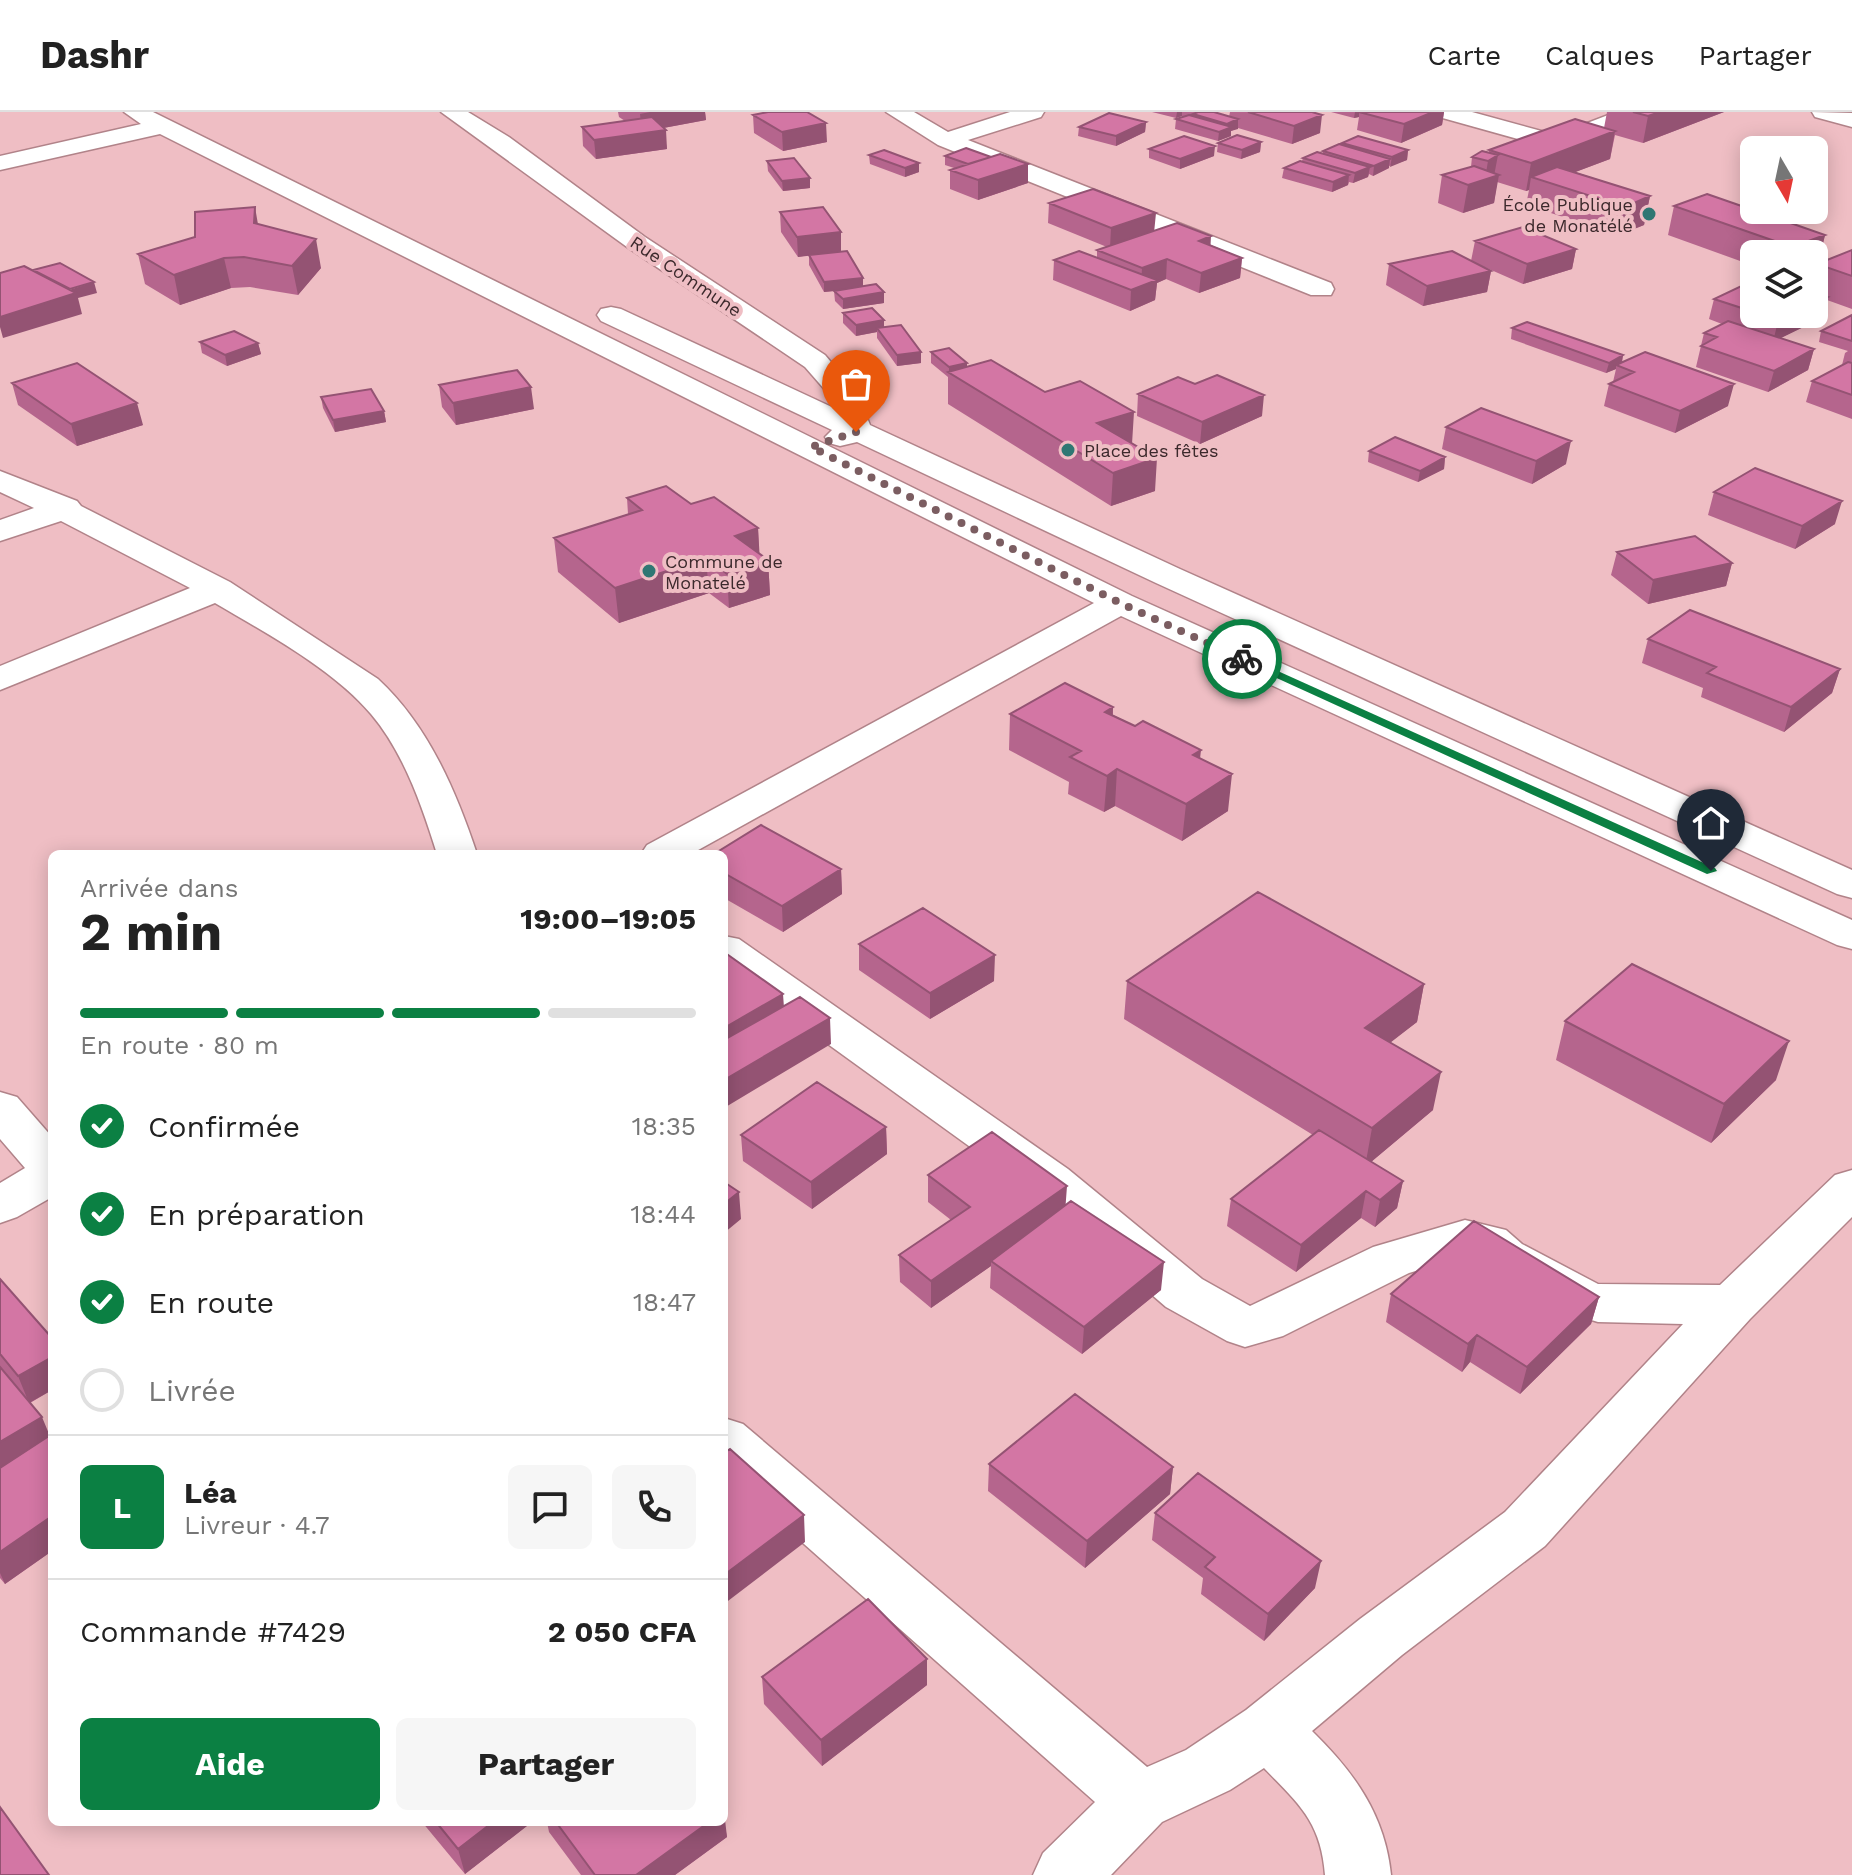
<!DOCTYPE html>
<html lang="fr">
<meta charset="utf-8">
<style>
:root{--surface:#fff;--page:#f6f6f6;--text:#222;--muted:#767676;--line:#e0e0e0;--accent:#0b8043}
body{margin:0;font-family:"Work Sans",sans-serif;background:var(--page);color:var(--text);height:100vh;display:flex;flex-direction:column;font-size:30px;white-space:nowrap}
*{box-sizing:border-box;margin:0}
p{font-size:26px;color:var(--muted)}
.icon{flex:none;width:44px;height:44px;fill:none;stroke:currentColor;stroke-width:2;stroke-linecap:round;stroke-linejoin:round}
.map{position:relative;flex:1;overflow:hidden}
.sheet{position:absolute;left:48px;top:738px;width:680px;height:976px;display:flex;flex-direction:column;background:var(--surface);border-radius:12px;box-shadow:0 4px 20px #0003}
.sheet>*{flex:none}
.needle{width:52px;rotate:171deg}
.fabs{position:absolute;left:1740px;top:24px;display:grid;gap:16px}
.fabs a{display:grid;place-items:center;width:88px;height:88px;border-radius:12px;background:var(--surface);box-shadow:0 4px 20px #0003;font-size:40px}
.pin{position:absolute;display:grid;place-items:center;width:68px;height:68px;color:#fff;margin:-82px -34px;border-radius:50% 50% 50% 0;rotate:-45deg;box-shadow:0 0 8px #0007}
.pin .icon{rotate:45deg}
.courier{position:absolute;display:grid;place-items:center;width:80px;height:80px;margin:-40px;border:6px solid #0b8043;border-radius:50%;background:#fff;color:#222;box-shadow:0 2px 10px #0007}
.headline em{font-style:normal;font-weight:700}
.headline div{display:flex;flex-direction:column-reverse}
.headline{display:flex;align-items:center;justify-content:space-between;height:136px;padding:0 32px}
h1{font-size:52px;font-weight:700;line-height:60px}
.bar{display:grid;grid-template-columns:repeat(4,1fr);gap:12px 8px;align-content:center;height:96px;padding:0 32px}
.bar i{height:10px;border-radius:6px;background:var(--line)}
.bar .selected{background:var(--accent)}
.bar p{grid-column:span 4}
.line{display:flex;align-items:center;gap:20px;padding:0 32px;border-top:2px solid var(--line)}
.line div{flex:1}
.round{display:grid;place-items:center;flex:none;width:84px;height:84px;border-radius:12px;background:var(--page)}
ol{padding:0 32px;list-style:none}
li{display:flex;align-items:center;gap:24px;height:88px}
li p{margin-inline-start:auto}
li .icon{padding:8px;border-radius:50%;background:var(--accent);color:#fff;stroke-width:4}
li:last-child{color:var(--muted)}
li i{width:44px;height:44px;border:4px solid var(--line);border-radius:50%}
.action{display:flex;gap:16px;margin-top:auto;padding:16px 32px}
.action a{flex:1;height:92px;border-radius:12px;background:var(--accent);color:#fff;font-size:32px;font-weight:700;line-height:92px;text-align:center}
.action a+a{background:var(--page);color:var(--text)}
header{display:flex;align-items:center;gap:48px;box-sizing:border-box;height:112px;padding:0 40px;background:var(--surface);border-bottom:2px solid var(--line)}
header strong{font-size:38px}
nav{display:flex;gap:44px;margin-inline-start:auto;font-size:28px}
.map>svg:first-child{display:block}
</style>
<header>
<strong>Dashr</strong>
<nav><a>Carte</a><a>Calques</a><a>Partager</a></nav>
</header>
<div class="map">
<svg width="1852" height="1763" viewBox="0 0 1852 1763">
<rect width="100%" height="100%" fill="#efbec4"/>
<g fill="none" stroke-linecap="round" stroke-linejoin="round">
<!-- minor casing -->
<g stroke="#b18389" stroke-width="3">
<path id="minor" d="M124 0H153L1132 484 1852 808V837L1837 833 1121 504 691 742H641L647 733 1094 491 160 22 0 58V44L141 12Z
M441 0H468L509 25 645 125 825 243 857 281 870 313 1180 457 1852 758V786L1837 782 1156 471 857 330 840 334 829 331 825 325 832 318 601 209 597 203 601 197 611 195 621 197 836 297 826 279 805 255 627 135Z
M886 0H914L948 20 1010 0H1044L1041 5 968 28 1331 171 1334 177 1331 183H1311L938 33Z
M1436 0H1472L1556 23 1616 0H1648L1645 5 1557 38 1439 5Z
M1812 0 1852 1V15L1815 5Z
M0 359 77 389 81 394 230 470 378 567C428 613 456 679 477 742H437C422 694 404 641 371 602 333 557 266 521 215 491L0 578V554L190 476 61 409 0 429V408L34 396 0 380Z
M724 824 739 827 1068 1057 1202 1167 1250 1194 1373 1135 1465 1108 1506 1118 1522 1132 1598 1172 1720 1173 1835 1063 1852 1058V1105L1750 1207 1545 1434 1402 1543 1312 1619C1354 1660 1385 1703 1391 1763H1325C1321 1710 1299 1692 1264 1656L1230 1678 1162 1710 1111 1763H1033L1043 1741 1095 1690 724 1361V1306L743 1312 1147 1655 1186 1638 1246 1598 1360 1507 1505 1400 1683 1212 1598 1210 1549 1195 1486 1158 1472 1146 1465 1144 1409 1161 1283 1224 1245 1235 1227 1229 1166 1195 1034 1081 724 857Z
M0 980 17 985 52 1025V1085L17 1105 0 1111V1071L25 1056 0 1027Z"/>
</g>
<!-- minor -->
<use href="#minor" fill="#fff" fill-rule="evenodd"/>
</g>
<!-- wall -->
<path fill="#b5658d" d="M618 0H705L706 8 663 16 667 37 596 47 583 34 582 15 625 9 619 5Z
M1152 0H1214L1229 5 1230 0H1312L1320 21 1292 32 1238 16 1231 19V24L1218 29 1175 17 1176 7 1182 5V4L1176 6Z
M1331 0H1444L1442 13 1401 31 1357 18 1359 5 1354 6Z
M1607 0H1724L1643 31 1615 23 1610 47 1575 60 1650 84 1644 113 1619 123 1526 93 1529 78 1526 79 1497 70 1494 91 1463 101 1438 91 1442 63 1471 55 1472 45 1489 41V38L1604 16Z
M753 3 827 30 783 39 754 21Z
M1146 10 1145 20 1116 34 1078 24 1079 15Z
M1261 30 1260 40 1241 47 1217 40 1218 31Z
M1342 31 1408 38 1407 48 1389 54V56L1373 64 1369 62 1368 65 1353 71 1349 70 1348 73 1332 80 1282 66 1284 56 1302 49 1303 46 1323 42V39L1342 33Z
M1149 37 1214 44 1180 57 1149 46Z
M869 43 919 60 905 65 870 52Z
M945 44 991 45 1028 52V71L978 88 950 77V58L954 56 945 53Z
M767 49 810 66V76L783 79 768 59Z
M1049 91 1211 133 1242 146 1240 166 1199 181 1166 167 1157 171 1155 188 1130 199 1053 168 1054 148 1097 145V138L1107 135 1048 111Z
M1674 94 1825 123 1818 152 1814 142H1754V154L1668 123Z
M780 100 841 120V140L863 166V174L884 191 843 197 835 189 834 179 824 180 809 153V143L798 145 781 120Z
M258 112 321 156 298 183 250 175 231 176 180 193 145 172 138 142Z
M1475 129 1576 137 1572 157 1523 172 1473 150 1491 159 1487 180 1423 194 1386 173 1389 152 1471 149Z
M1852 138V197L1827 188 1822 206 1780 226 1814 237 1808 258 1768 280 1696 255 1704 221 1722 212 1709 207 1714 187 1754 168V202H1814V165L1817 152Z
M843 201 884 215 921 251 897 254 877 226V220L856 224 843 211Z
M1852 203V307L1806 290 1812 269 1842 253 1845 241 1848 239 1819 230 1821 219Z
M1512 216 1623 243 1622 251 1728 294 1675 321 1604 294 1609 272 1613 270 1616 257 1606 261 1511 227Z
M200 230 258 231 261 242 227 254 202 241Z
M931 240 967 251V255L1132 331 1155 379 1111 394 948 292V265L931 251Z
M12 271 143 313 77 334 18 293Z
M439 273 534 297 456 313 442 295Z
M1138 282 1262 304 1200 332 1137 304Z
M321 285 384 299 386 310 335 320 323 296Z
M1446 315 1566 352 1532 372 1442 337Z
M1369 339 1445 345 1444 357 1418 370 1368 350Z
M1714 380 1835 412 1795 437 1708 403Z
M627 386 691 392 758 416 759 442 768 448 770 483 729 496 709 481 619 511 558 460 554 426 628 402Z
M1617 440 1732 451 1726 474 1648 492 1611 463Z
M1648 527 1840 557 1832 581 1784 620 1701 585 1703 576 1642 551Z
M1113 595V603L1200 646 1228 699 1182 729 1115 694 1104 700 1068 682 1069 670 1009 638 1010 602Z
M724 742 841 757 842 782 783 820 724 786Z
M859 832 994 869 930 907 859 858Z
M1127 869 1424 872 1417 910 1390 930 1433 998 1371 1050 1403 1069 1397 1096 1375 1115 1361 1106 1296 1160 1227 1114 1231 1087 1313 1023 1124 907Z
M1565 909 1776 968 1711 1031 1556 948Z
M886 1015 887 1042 812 1097 743 1049 741 1023Z
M928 1063 1066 1092 1161 1178 1082 1242 990 1176 991 1154 931 1196 900 1170 899 1143 951 1108 928 1090Z
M0 1167 52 1226V1278L30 1291 52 1327V1439L5 1472 0 1466Z
M1391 1182 1599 1185 1591 1212 1520 1282 1470 1250 1462 1260 1386 1210Z
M989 1352 1173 1355 1170 1382 1085 1456 988 1379Z
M1155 1401 1315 1476 1264 1529 1201 1482 1203 1466 1152 1428Z
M762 1565 927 1573 822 1654 764 1592Z
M422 1710H532L465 1762Z
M547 1710H724L727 1725 675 1763H581L549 1720Z"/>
<!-- shaded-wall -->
<path fill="#945373" d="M650 0H705L706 8 642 20 640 2Z
M1177 0H1182V4L1176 6Z
M1355 0H1370H1359V5L1354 6Z
M1433 0H1444L1442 13 1401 31 1404 12Z
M1660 0H1724L1643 31 1648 4Z
M1322 3 1320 21 1292 32 1294 14Z
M1238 7V17L1231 19V24L1218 29 1219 20 1226 17 1227 12Z
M1146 10 1145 20 1116 34V24Z
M826 11 827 30 783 39 782 20Z
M666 18 667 37 596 47 594 28Z
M1615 19 1610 47 1549 70 1531 65 1529 78 1526 79 1531 51Z
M1261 30 1260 40 1241 47 1242 38Z
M1215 34 1214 44 1180 57V47Z
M1408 38 1407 48 1390 55 1392 45Z
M1498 43 1494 64 1499 63 1494 91 1463 101 1468 73 1485 67 1488 49Z
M1390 47 1389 56 1373 64 1374 54Z
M919 51V60L905 65V56Z
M1028 52V71L978 88V68Z
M1370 55 1368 65 1353 71 1355 61Z
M1349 63 1348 73 1332 80 1333 70Z
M810 66V76L783 79 782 69Z
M1650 84 1644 113 1619 123 1625 95Z
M255 95 260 124 254 111Z
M1156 101 1154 121 1110 136 1111 116Z
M841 120V140L798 145 797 125Z
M1825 123 1818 152 1814 153V142H1790L1792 135Z
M1211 124 1210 144 1199 129Z
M316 127 321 156 298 183 292 154Z
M1576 137 1572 157 1523 172 1527 152Z
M224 146 231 176 180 193 174 163Z
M1242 146 1240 166 1199 181 1201 161Z
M1167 147 1166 167 1157 171 1155 188 1130 199 1131 178 1141 174 1142 156Z
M1491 159 1487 180 1423 194 1427 174Z
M863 166V176L824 180V170Z
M94 170 97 181 78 186 82 202 3 226 0 215V205L66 179Z
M884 180V191L843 197V187Z
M1828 185 1822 206 1773 230 1778 209 1792 202H1814V192Z
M884 208V219L877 216V220L856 224V213Z
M258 231 261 242 227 254 225 243Z
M1814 237 1808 258 1768 280 1774 259Z
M921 240V251L897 254V243Z
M1623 243 1621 254 1616 253V257L1606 261 1609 251Z
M967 251V262L949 261V255Z
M1734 272 1728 294 1675 321 1680 299Z
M531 275 534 297 456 313 453 291Z
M1264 283 1262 304 1200 332 1202 310Z
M137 291 143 313 77 334 71 312Z
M384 299 386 310 335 320 333 308Z
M1134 300 1132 332 1097 311Z
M1571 329 1566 352 1532 372 1536 349Z
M1445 345 1444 357 1418 370 1420 359Z
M1157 346 1155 379 1111 394 1113 361Z
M1842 389 1835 412 1795 437 1802 414Z
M758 416 760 450 735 424Z
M706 446 709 481 619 511 615 476Z
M768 448 770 483 729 496 727 462Z
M1732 451 1726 474 1648 492 1653 468Z
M1840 557 1832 581 1784 620 1791 595Z
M1113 595 1111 631 1105 600Z
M1201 638 1197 674 1193 643Z
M1117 657 1115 694 1104 700 1107 664Z
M1232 662 1228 699 1182 729 1186 692Z
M841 757 842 782 783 820 782 794Z
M995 843 994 869 930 907V881Z
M1424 872 1417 910 1359 955 1365 916Z
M783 882 785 909 724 944V916Z
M830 906 831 932 724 996V968Z
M1789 929 1776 968 1711 1031 1724 992Z
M1441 960 1433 998 1365 1055 1372 1016Z
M886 1015 887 1042 812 1097 811 1070Z
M1403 1069 1397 1096 1375 1115 1380 1088Z
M1067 1074 1065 1101 991 1149V1154L931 1196V1169Z
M1366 1079 1361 1106 1296 1160 1301 1133Z
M739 1080 741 1107 724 1121V1092Z
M1164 1150 1161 1178 1082 1242 1084 1215Z
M1599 1185 1591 1212 1520 1282 1527 1255Z
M1477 1223 1470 1250 1462 1260 1468 1232Z
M52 1245V1278L29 1291 18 1264Z
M42 1305 52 1329 0 1357V1330Z
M1173 1355 1170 1382 1085 1456 1087 1429Z
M804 1403 805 1430 724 1492V1463Z
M52 1404V1439L5 1472 0 1461V1440Z
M1321 1449 1315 1476 1264 1529 1268 1502Z
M927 1547V1573L822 1654 821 1628Z
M724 1699 727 1725 675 1763H636L709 1710H724Z
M493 1710H532L465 1762 458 1737Z"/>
<!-- building -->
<path fill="#d376a4" stroke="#945373" stroke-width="2" d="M768 0H807L826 11 782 20 753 3Z
M1198 0H1214L1238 7 1227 12 1193 2Z
M1248 0H1312L1322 3 1294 14Z
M1359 0H1433L1404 12Z
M1633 0H1660L1648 4Z
M1109 1 1146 10 1116 24 1079 15Z
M1189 3 1232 15 1219 20 1176 7Z
M652 5 666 18 594 28 582 15Z
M1575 7 1615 19 1531 51 1489 38Z
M1237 23 1261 30 1242 38 1218 31Z
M1184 24 1215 34 1180 47 1149 37Z
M1358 24 1408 38 1392 45 1342 31Z
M1339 32 1390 47 1374 54 1323 39Z
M966 36 991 45 968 52 945 44Z
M884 38 919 51 905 56 869 43Z
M1482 39 1498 43 1488 49 1472 45Z
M1317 40 1370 55 1355 61 1303 46Z
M1000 42 1028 52 978 68 950 58Z
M794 46 810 66 782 69 767 49Z
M1300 49 1349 63 1333 70 1284 56Z
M1474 54 1499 63 1468 73 1442 63Z
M1557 55 1650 84 1625 95 1531 65Z
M1093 77 1156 101 1111 116 1049 91Z
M1707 82 1825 123 1792 135 1674 94Z
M255 95 254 111 316 127 292 154 244 145 224 146 174 163 138 142 195 125V100Z
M823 95 841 120 797 125 780 100Z
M1177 111 1211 124 1199 129 1242 146 1201 161 1167 147 1142 156 1097 138Z
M1523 115 1576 137 1527 152 1475 129Z
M1852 138V164L1817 152Z
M847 139 863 166 824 170 809 143Z
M1079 139 1157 168 1131 178 1054 148Z
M1452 139 1491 159 1427 174 1389 152Z
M60 151 94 170 70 177 33 158Z
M24 154 76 181 0 205V161Z
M1754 168V200L1714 187Z
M876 172 884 180 843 187 834 179Z
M1814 181 1828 185 1814 192Z
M872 196 884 208 856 213 843 201Z
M1759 202H1792L1778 209Z
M1852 203V229L1821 219Z
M1728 209 1814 237 1774 259 1701 234 1717 225 1704 221Z
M1527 210 1623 243 1609 251 1512 216Z
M901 213 921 240 897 243 877 216Z
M234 219 258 231 225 243 200 230Z
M949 236 967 251 949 255 931 240Z
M1645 240 1734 272 1680 299 1609 272 1634 260 1616 253Z
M991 248 1045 280 1080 269 1134 300 1097 311 1157 346 1113 361 948 260Z
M1848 250 1852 251V283L1812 269Z
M77 251 137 291 71 312 12 271Z
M517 258 531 275 453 291 439 273Z
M1217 263 1264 283 1202 310 1138 282 1178 265 1195 272Z
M371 277 384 299 333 308 321 285Z
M1481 296 1571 329 1536 349 1446 315Z
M1395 325 1445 345 1420 359 1369 339Z
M1755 356 1842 389 1802 414 1714 380Z
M666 374 691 392 714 385 758 416 735 424 768 448 727 462 706 446 615 476 554 426 642 398 627 386Z
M1695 424 1732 451 1653 468 1617 440Z
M1690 498 1840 557 1791 595 1707 561 1716 555 1648 527Z
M1065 571 1113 595 1105 600 1135 614 1143 609 1201 638 1193 643 1232 662 1186 692 1117 657 1107 664 1070 645 1081 639 1010 602Z
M761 713 841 757 782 794 724 761V742H714Z
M1258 780 1424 872 1365 916 1441 960 1372 1016 1127 869Z
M923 796 995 843 930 881 859 832Z
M724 840 783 882 724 916Z
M1632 852 1789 929 1724 992 1565 909Z
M800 885 830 906 724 968V928Z
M817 970 886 1015 811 1070 741 1023Z
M1319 1018 1403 1069 1380 1088 1366 1079 1301 1133 1231 1087Z
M992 1020 1067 1074 931 1169 899 1143 970 1095 928 1063Z
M724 1070 739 1080 724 1092Z
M1071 1089 1164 1150 1084 1215 991 1149Z
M1474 1109 1599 1185 1527 1255 1477 1223 1468 1232 1391 1182Z
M0 1167 52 1226V1245L18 1264 0 1242Z
M0 1255 42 1305 0 1330Z
M1075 1282 1173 1355 1087 1429 989 1352Z
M49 1324 52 1327V1404L0 1440V1356Z
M730 1337 804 1403 724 1463V1341Z
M1198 1361 1321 1449 1268 1502 1205 1455 1215 1445 1155 1401Z
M868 1487 927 1547 821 1628 762 1565Z
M0 1695 49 1763H0Z
M436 1710H493L458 1737Z
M556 1710H709L636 1763H595Z"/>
<!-- route -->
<path fill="#0b8043" d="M1242 543 1715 756 1717 759 1707 762 1239 549V544Z"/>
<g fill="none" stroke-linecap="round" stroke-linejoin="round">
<!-- done -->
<path stroke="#7b5d61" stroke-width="8" stroke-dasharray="0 14.4" d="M856 320 811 335 1120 491 1242 547"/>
</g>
<!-- markers -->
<g fill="#2f7773" stroke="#efbec4" stroke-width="3">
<circle cx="1649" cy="102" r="8"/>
<circle cx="1068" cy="338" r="8"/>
<circle cx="649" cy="459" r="8"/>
</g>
<g text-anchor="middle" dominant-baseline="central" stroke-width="8" stroke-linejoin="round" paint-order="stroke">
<!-- far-poi labels -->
<g font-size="18" fill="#3c292c" stroke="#efbec4" text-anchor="start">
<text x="1633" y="92" text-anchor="end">École Publique<tspan x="1633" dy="21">de Monatélé</tspan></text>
<text x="1084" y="338">Place des fêtes</text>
<text x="665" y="449">Commune de<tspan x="665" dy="21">Monatelé</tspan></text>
</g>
<!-- far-street labels -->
<g font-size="18" fill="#3c292c" stroke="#efbec4">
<text transform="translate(686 164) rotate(34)">Rue Commune</text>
</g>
</g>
</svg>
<div class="fabs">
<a><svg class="needle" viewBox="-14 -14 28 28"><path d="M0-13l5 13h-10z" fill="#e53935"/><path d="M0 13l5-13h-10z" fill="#767676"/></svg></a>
<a><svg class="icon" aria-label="layers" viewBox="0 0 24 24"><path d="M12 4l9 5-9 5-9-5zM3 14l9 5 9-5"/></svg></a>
</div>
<div class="pin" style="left:856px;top:320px;background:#ea580c"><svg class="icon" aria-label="bag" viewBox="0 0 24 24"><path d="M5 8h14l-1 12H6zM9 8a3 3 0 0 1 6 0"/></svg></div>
<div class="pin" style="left:1711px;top:759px;background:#1f2937"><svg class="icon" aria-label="home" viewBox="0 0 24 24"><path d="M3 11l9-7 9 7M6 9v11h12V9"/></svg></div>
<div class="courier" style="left:1242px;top:547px"><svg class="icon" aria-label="bike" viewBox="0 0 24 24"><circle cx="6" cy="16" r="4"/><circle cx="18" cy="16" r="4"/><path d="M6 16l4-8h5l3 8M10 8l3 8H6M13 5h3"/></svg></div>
<section class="sheet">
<div class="headline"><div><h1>2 min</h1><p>Arrivée dans</p></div><em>19:00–19:05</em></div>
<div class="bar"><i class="selected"></i><i class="selected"></i><i class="selected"></i><i></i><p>En route · 80 m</p></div>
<ol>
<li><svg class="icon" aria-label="check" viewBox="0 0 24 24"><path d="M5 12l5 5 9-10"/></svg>Confirmée<p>18:35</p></li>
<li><svg class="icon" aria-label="check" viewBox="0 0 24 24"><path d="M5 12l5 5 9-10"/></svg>En préparation<p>18:44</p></li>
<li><svg class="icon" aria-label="check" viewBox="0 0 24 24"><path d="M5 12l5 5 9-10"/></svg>En route<p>18:47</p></li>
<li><i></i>Livrée</li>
</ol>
<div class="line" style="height:144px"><b class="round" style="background:var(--accent);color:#fff">L</b><div><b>Léa</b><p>Livreur · 4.7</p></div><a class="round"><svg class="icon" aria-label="chat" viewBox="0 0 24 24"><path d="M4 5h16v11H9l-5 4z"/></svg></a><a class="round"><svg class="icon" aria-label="phone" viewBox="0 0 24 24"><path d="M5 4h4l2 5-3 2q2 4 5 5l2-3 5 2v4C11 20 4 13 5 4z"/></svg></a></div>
<div class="line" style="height:104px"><div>Commande #7429</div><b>2 050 CFA</b></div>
<div class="action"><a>Aide</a><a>Partager</a></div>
</section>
</div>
